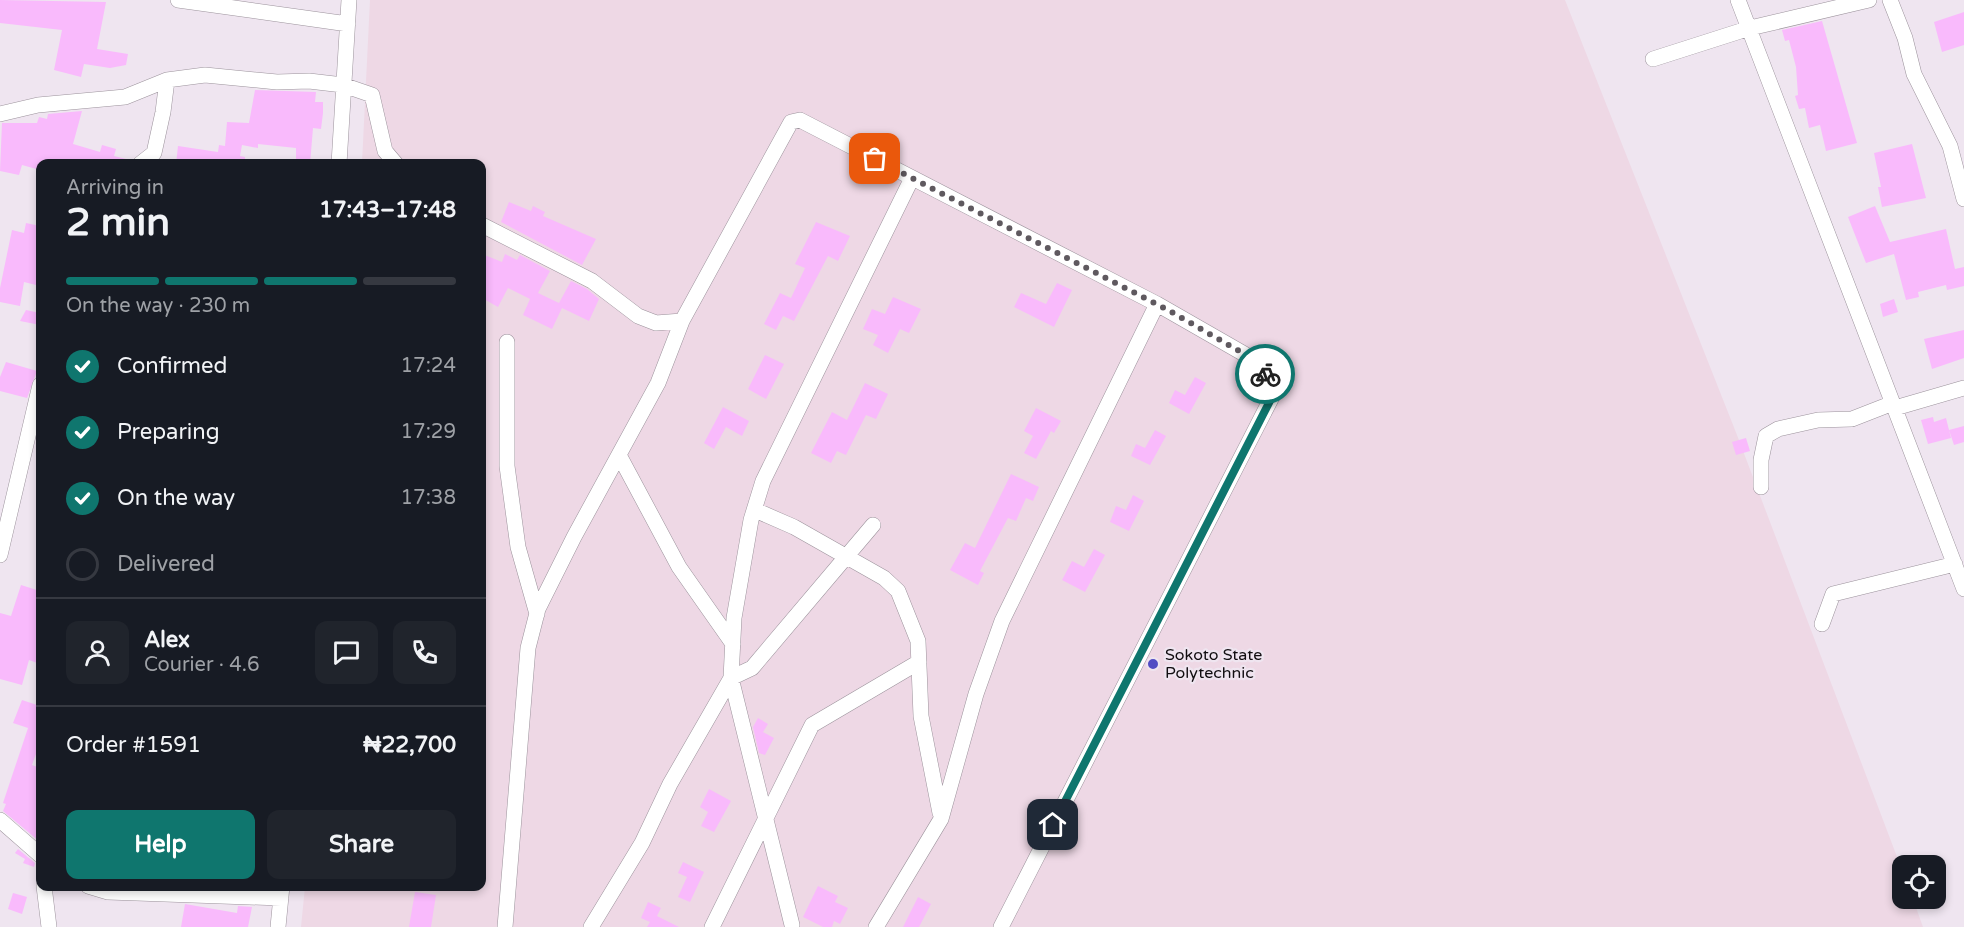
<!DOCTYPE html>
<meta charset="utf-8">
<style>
:root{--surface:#171b24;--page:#20242c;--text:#f1f3f6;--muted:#9ea1a6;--line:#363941;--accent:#0f766e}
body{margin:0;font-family:"Varela Round",sans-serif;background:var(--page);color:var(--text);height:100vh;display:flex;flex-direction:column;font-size:22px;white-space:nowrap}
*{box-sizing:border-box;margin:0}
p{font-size:20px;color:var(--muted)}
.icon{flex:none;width:33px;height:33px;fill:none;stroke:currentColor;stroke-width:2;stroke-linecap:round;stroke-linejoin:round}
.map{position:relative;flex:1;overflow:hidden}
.sheet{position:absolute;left:36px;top:159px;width:450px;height:732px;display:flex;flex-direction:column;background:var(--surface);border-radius:12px;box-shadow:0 3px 9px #0003}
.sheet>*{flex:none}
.controls{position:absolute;left:1892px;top:855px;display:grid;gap:12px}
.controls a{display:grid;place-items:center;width:54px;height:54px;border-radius:12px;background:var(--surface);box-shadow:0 3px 9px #0003;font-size:30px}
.pin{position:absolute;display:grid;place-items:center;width:51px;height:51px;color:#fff;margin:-26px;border-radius:12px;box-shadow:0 3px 9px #0006}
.courier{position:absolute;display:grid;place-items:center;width:60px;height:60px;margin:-30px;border:4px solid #0f766e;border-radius:50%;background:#fff;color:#222;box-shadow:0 2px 8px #0007}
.headline em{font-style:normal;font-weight:700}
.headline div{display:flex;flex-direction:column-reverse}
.headline{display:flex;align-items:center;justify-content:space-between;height:102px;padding:0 30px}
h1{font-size:39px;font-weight:700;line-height:45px}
.bar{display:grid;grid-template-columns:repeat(4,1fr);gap:9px 6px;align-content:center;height:72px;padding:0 30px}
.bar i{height:8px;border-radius:4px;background:var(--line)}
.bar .on{background:var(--accent)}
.bar p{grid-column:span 4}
.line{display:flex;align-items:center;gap:15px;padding:0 30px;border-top:2px solid var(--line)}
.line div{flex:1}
.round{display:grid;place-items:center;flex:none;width:63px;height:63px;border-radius:12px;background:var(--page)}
ol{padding:0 30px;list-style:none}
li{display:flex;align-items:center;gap:18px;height:66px}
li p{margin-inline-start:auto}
li .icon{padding:6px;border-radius:50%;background:var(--accent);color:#fff;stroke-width:4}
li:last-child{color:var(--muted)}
li i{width:33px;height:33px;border:3px solid var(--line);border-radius:50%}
.primary-button{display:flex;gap:12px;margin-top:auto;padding:12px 30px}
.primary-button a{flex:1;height:69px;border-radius:12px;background:var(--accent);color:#fff;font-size:24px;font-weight:700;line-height:69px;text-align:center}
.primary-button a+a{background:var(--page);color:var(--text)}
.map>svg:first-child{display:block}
</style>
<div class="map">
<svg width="1964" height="927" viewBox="0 0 1964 927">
<rect width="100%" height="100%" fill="#efe5f0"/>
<!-- education -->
<path fill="#eed8e5" d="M370 0H1565L1737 435 1902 870V898L1913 899 1923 927H301L305 887 482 886V164L362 163Z"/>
<!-- building -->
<path fill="#f9bafc" d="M0 0 106 2 97 49 128 54 126 65 110 68 84 64 81 77 54 70 62 30 0 23Z
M1964 12V45L1942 52 1934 22Z
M1822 21 1857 143 1826 151 1820 125 1809 128 1805 108 1799 109 1795 96 1798 95 1796 67 1789 40 1785 41 1782 30Z
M255 90 316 92 315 102H323V113L321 129 313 128 310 164H296V148L258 144V148L242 145 240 156 245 157V164H176L178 146 218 152 219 145 225 146 227 122 249 123Z
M82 111 73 144 100 152 102 145 116 149 114 156 130 160 129 164H40V170L22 165 19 175 0 171 2 123H37L39 117 47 119 48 114Z
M1912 144 1926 198 1882 207 1878 187H1881L1874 153Z
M509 202 531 211 533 206 545 212 543 216 596 239 582 265 501 222Z
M1875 206 1890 242 1946 229 1955 269 1964 267V286L1947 290 1946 285 1918 292 1919 297 1906 300 1894 254 1866 263 1848 217Z
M816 222 850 236 838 261 828 256 794 321 783 316 776 330 764 324 780 293 791 298 805 268 795 264Z
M26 223 40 226V286L24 282 20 306 0 302V288L12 230 24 233Z
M482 254 502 262 505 254 517 260 520 255 550 271 538 293 559 303 571 281 587 289 599 299 589 321 562 308 552 329 523 315 530 299 508 288 498 307 482 298Z
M1057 283 1072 290 1054 327 1014 307 1021 293 1046 304Z
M893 297 921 309 909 333 900 329 888 353 873 345 878 335 863 329 872 309 885 314Z
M1894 299 1898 312 1883 317 1880 304Z
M26 310 40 313V325L20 321Z
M1964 330V358L1932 369 1924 339Z
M765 355 784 364 766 399 748 389Z
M6 362 37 371 27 398 0 391V377Z
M1195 377 1206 383 1189 414 1169 403 1175 390 1185 395Z
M865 383 888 394 876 419 866 415 846 455 837 451 831 463 811 453 832 412 847 420Z
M723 407 749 421 742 436 726 427 714 449 704 443Z
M1036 408 1061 421 1054 433 1051 431 1036 459 1024 453 1033 436 1024 431Z
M1933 417 1934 422 1946 418 1951 438 1928 444 1921 420Z
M1964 426V442L1954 445 1949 430Z
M1155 430 1166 436 1150 465 1131 456 1136 444 1145 448Z
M1746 438 1750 451 1736 455 1732 442Z
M1011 474 1039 487 1033 501 1026 498 1016 521 1008 518 980 571 984 573 978 585 950 570 965 543 975 548Z
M1133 495 1144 501 1129 531 1110 522 1116 506 1126 510Z
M1094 549 1105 555 1085 592 1062 580 1072 561 1084 567Z
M21 585 40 591V664L29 660 22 685 0 679V613L11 616Z
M39 698 40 743 32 765 40 768V842L3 811 6 804 3 803 28 728 13 723 22 700 37 705Z
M758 718 768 724 763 732 774 738 765 755 759 753 753 727Z
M709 789 731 801 714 832 701 826 708 812 700 807Z
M18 849 35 863 34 867 23 863 25 859 15 853Z
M683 862 704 872 690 902 678 897 687 877 678 873Z
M818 886 838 896 835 902 848 908 840 924 834 921 832 927H823L803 917Z
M415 892 436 895 431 927H409Z
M13 893 27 897 22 914 8 909Z
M918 897 931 904 919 927H903Z
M648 902 661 908 657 916 679 927H647L650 922 641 918Z
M185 904 237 913 238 906 252 907 248 927H181Z"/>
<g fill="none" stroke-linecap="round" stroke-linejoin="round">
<!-- minor casing -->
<g stroke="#9c939c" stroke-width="16">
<path id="minor" d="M178 0 348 24
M1738 0 1964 589
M1890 0 1905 38 1914 74 1950 146 1964 199
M1653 59 1750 28 1869 0
M0 114 38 105 125 97 167 80 205 75 277 82 309 81 343 85 372 95 385 151 396 164
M140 164 154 153 163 112 167 80
M339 164 349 0
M482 225 592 281 638 316 656 323 682 321
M507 342V466L518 547 537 614
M1895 408 1964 388
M619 455 679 567 733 644
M1761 487V460L1766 436 1778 429 1818 420 1852 419 1893 403
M755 510 794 527 884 578 898 591 918 641 921 716 940 813
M0 555 40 385
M1822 624 1833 594 1955 564
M0 820 40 855
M44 886 49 927
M88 886 108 892 281 898
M792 925 731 678 752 668 873 525
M278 927 282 886
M505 927 528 648 538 609 574 537 658 383 682 321 791 122 800 120 1157 304 1253 359 1270 379 1273 395 1001 927
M591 927 642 843 670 784 731 678 734 618 751 520 763 481 912 178
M712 927 812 725 919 662
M876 927 941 819 976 694 1002 621 1157 304"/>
</g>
<!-- minor -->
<use href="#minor" stroke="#fff" stroke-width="15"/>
</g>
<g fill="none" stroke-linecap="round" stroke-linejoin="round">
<!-- done -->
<path stroke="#5f595f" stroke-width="6" stroke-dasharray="0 10.8" d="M875 159 1168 310 1253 359 1265 374"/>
<!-- route -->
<path stroke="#0f766e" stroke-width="8" d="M1053 825 1273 395 1270 379 1265 374"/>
</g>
<!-- markers -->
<circle fill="#524dc4" stroke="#efe5f0" stroke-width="2" cx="1153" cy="664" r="6"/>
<g text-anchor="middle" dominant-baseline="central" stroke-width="4.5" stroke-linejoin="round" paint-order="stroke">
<!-- poi labels -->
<g font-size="16" fill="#110e11" stroke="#efe5f0" text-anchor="start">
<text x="1165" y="655">Sokoto State<tspan x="1165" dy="18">Polytechnic</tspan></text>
</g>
</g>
</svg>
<div class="controls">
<a><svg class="icon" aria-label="locate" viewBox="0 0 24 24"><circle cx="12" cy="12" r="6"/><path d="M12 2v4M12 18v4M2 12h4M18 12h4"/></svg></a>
</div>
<div class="pin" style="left:875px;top:159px;background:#ea580c"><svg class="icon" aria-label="bag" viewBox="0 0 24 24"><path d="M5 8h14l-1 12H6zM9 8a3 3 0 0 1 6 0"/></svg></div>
<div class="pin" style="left:1053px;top:825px;background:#1f2937"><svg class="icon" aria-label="home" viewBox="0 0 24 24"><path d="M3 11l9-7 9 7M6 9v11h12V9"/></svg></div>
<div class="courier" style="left:1265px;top:374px"><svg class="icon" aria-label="bike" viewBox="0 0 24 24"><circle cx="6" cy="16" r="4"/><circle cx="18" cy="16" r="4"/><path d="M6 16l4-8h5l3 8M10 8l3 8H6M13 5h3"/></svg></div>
<section class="sheet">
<div class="headline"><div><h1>2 min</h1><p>Arriving in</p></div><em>17:43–17:48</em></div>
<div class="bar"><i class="on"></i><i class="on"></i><i class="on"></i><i></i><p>On the way · 230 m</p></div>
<ol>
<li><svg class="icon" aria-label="check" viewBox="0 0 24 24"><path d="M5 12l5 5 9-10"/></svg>Confirmed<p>17:24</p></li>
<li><svg class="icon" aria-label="check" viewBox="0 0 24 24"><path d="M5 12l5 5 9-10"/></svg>Preparing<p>17:29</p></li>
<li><svg class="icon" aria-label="check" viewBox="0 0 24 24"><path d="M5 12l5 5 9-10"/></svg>On the way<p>17:38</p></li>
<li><i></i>Delivered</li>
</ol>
<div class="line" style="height:108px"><a class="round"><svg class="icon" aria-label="person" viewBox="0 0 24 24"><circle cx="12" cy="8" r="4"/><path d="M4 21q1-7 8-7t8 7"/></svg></a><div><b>Alex</b><p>Courier · 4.6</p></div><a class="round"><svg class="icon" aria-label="chat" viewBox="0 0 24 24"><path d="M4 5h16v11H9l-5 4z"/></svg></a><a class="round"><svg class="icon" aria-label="phone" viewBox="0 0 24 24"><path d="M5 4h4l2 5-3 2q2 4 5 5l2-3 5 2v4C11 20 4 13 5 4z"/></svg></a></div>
<div class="line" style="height:78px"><div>Order #1591</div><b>₦22,700</b></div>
<div class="primary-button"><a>Help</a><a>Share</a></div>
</section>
</div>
